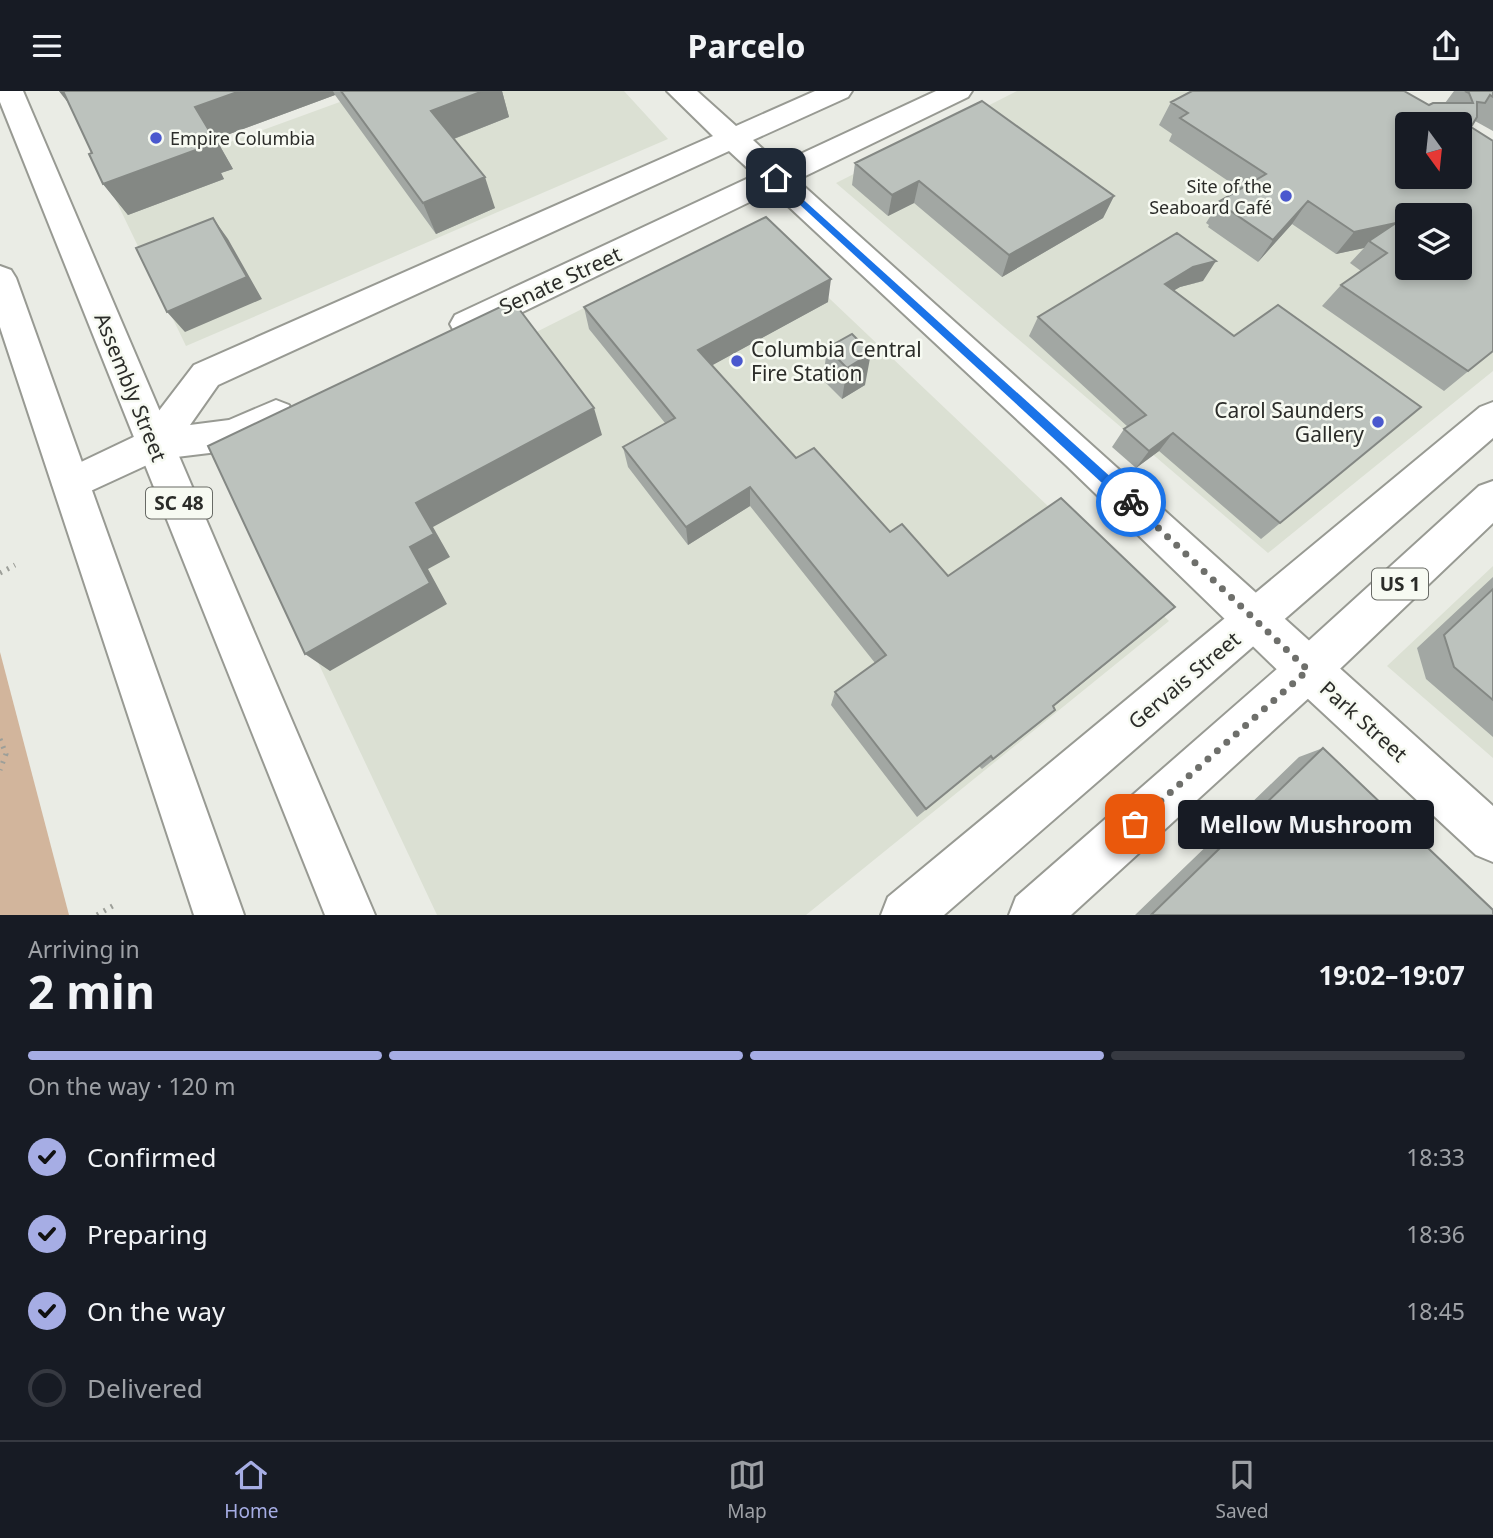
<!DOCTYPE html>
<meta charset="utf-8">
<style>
:root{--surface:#171b24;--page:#20242c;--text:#f1f3f6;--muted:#9ea1a6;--line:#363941;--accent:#a6ade4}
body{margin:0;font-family:"Noto Sans",sans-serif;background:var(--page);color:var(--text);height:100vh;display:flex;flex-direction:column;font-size:26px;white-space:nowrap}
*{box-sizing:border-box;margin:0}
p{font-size:23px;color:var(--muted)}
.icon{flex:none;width:38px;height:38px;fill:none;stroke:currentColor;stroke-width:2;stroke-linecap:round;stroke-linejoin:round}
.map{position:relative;height:824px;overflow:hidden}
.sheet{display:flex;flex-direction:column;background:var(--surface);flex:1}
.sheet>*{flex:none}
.needle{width:46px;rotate:165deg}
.fabs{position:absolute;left:1395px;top:21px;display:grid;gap:14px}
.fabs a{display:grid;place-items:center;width:77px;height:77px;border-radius:7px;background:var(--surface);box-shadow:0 4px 10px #0003;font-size:35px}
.pin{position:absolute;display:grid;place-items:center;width:60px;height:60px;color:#fff;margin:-30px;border-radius:14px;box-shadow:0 4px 10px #0006}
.courier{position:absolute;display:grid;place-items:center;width:70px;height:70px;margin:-35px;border:5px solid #1a73e8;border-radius:50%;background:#fff;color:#222;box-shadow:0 2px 9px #0007}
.bubble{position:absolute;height:49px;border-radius:7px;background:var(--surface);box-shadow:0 4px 10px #0003;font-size:23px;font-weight:700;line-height:49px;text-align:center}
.head em{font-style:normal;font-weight:700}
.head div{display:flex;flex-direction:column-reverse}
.head{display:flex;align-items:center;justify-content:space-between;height:119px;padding:0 28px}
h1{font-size:46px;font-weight:700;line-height:52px}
.bar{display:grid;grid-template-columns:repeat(4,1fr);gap:10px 7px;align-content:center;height:84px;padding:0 28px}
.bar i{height:9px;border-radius:5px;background:var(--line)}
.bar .active{background:var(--accent)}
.bar p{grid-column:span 4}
ol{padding:0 28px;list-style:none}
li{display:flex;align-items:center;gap:21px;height:77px}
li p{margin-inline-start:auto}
li .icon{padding:7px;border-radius:50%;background:var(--accent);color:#111;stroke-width:4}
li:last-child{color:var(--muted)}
li i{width:38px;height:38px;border:4px solid var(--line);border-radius:50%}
header{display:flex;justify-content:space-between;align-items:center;height:91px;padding:0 28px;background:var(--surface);font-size:32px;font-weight:700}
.tab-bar{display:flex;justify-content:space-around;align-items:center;height:98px;border-top:2px solid var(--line);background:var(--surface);font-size:19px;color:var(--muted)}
.tab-bar a{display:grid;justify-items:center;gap:4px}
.tab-bar .active{color:var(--accent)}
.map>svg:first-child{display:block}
</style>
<header><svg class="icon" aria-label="menu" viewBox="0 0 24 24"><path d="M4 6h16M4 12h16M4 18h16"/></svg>Parcelo<svg class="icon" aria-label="share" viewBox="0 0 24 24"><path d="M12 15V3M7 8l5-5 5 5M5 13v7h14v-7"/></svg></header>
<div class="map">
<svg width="1493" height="824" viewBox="0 0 1493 824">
<rect width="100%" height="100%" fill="#eaece5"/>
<!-- built -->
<path fill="#dbe0d3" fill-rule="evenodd" d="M370 0H624L668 48 186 255 109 95Z
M1017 0H1351L1407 33V86H1460L1493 79V280L1268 462 836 92ZM1407 124H1460V177H1407Z
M751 133 1169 530 806 824H437L234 393Z
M1493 475V667L1387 575Z"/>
<!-- green -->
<path fill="#d2b59c" d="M0 561 69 824H0Z"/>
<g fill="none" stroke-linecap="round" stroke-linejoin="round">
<!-- minor casing -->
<g stroke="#989a93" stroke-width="4">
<path id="minor" d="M667 0H697L736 35 815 0H852L848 6 753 49 779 73 936 0H972L968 6 797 89 1493 715V771L1476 764 1293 594 1066 374 772 100 479 242 467 246 455 242 450 233 455 224 755 84 729 60 218 294 190 334 229 329 276 309 289 314 294 324 289 334 247 355 234 359 160 368 71 409 58 404 52 393 58 382 142 342 194 274 713 45Z"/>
</g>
<!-- major casing -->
<g stroke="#989a93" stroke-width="4">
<path id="major" d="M0 0H23L375 824H325L0 11Z
M0 175 11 179 16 187 244 824H194L0 236Z
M1493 311V347L944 824H881L888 806 1480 316Z
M1493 390V432L1323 594 1071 824H1009L1016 806 1293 564 1479 395Z"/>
</g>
<!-- path -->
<path stroke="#9d9f99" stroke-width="5" stroke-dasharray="2 6" stroke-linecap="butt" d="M0 482 15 474
M0 648 6 663 0 679
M97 824 116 813"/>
<!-- minor -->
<use href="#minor" fill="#fff" fill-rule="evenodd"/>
<!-- major -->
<use href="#major" fill="#fff" fill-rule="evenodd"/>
</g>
<!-- wall -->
<path fill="#a2a7a3" d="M59 0H502L509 26 454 48 495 117 436 143 335 4 216 48 233 78 221 82 224 88 128 124 103 93 92 62 69 13Z
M1454 0H1493V40L1475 30 1471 36 1493 260 1444 300 1322 215 1341 194 1361 180 1350 172 1364 157 1336 163 1292 133 1258 171 1208 136 1209 134 1206 132 1220 110 1240 98 1169 50 1172 43 1159 34 1171 11 1429 14 1445 12Z
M855 72 1114 105 1103 127 1002 186 914 112 888 125 852 94Z
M1203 190 1180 196 1174 199 1234 245 1421 316 1261 448 1159 360 1136 377 1112 356 1124 338 1128 336 1029 245 1038 226Z
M828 211 712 274 796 367 890 441 948 485 1157 532 1053 616 1041 631 982 678 979 675 917 726 831 614 835 601 875 572 750 415 688 454 628 376 623 356 665 332 589 238 584 216Z
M827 257 865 294 842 308 823 289Z
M1493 486V646L1426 588 1417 557Z
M1323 657 1493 824H1135L1299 666Z"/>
<!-- shaded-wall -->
<path fill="#848884" d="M59 0H69L71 15Z
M240 0H333L335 4 216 48 233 78 221 82 224 88 128 124 103 93 200 51 195 16Z
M483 0H502L509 26 443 52 431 20Z
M485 86 495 117 436 143 423 112Z
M919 90 914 112 888 125 892 104Z
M1114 105 1103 127 1002 186 1009 164Z
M1308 110 1292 133 1258 171 1273 149Z
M213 127 228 148 262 208 185 241 167 221Z
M1396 132 1369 150 1364 157 1336 163 1354 141Z
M1216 170 1203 190 1180 196 1153 212 1165 193 1193 176Z
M831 188 828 211 700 281 698 259Z
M871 262 865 294 842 308 847 277Z
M594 317 602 344 433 436 450 466 428 478 447 513 330 580 305 563 410 456 416 412Z
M1173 342 1159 360 1136 377 1149 360Z
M750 396V415L688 454 686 436Z"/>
<!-- building -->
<path fill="#bcc2bd" stroke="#848884" stroke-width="2" fill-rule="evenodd" d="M63 0H240L195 16 213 46 200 51 204 56 103 93 89 63 92 62Z
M341 0H483L431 20 485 86 423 112Z
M1192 0H1404L1429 14 1433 12H1473L1469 2 1465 0H1493V6L1490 4 1485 12 1477 11V26L1471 36 1493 50V260L1468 280 1341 194 1387 162 1369 150 1396 132 1354 141 1308 110 1273 149 1222 114 1224 112 1220 110 1266 83 1180 27 1188 22 1171 11ZM1407 33H1460V86H1407ZM1407 124H1460V177H1407Z
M982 10 1114 105 1009 164 919 90 892 104 855 72Z
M766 126 831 188 698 259 796 367 814 357 890 441 902 433 948 485 1061 407 1175 516 1053 615 1055 619 993 668 991 665 926 718 835 601 886 564 750 396 686 436 623 356 675 327 584 216Z
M213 127 247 186 167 221 136 157Z
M1177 142 1216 170 1193 176 1165 193 1234 245 1278 214 1421 316 1280 432 1173 342 1149 360 1124 338 1146 324 1038 226Z
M513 210 594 317 416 412 434 443 410 456 430 492 305 563 208 355Z
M852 243 871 262 847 277 827 257Z
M1493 498V609L1454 576 1444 544Z
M1323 657 1493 819V824H1151Z"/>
<!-- route -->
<path fill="#1a73e8" d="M776 84 1135 408V415H1127L773 89 771 87Z"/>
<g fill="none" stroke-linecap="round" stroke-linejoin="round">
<!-- done -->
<path stroke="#6e6f6b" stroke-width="7" stroke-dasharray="0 12.6" d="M1131 411 1308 579 1135 733"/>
</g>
<!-- markers -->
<g fill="#4a58ce" stroke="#f7faf2" stroke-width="2.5">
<circle cx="156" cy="47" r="7"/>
<circle cx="1286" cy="105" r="7"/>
<circle cx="737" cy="270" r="7"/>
<circle cx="1378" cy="331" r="7"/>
</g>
<g text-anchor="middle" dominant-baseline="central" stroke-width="5" stroke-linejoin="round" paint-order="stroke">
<!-- far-poi labels -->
<g font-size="18" fill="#2b2c29" stroke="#f7faf2" text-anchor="start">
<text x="170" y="47">Empire Columbia</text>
<text x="1272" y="95" text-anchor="end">Site of the<tspan x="1272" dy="21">Seaboard Café</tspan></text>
</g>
<!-- shield labels -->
<g fill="#f7faf2" stroke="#686a65" stroke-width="2">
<rect x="146" y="396.5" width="66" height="31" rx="5"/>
<rect x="1372" y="477.5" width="56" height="31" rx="5"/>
</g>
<g font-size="19" font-weight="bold" fill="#2b2c29">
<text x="179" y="412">SC 48</text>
<text x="1400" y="493">US 1</text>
</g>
<!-- street labels -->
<g font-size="21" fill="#2b2c29" stroke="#f7faf2">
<text transform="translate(560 189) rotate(-25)">Senate Street</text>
<text transform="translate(131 296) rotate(68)">Assembly Street</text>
<text transform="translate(1184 589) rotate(-40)">Gervais Street</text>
<text transform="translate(1364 630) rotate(42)">Park Street</text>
</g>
<!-- poi labels -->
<g font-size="21" fill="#2b2c29" stroke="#f7faf2" text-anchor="start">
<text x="751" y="258">Columbia Central<tspan x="751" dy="24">Fire Station</tspan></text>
<text x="1364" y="319" text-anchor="end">Carol Saunders<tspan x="1364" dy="24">Gallery</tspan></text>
</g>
</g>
</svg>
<div class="fabs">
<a><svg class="needle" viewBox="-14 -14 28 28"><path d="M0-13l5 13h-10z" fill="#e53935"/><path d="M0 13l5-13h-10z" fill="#9ea1a6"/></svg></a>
<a><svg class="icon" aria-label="layers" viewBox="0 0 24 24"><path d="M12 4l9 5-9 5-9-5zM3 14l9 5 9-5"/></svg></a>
</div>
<div class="pin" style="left:1135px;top:733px;background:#ea580c"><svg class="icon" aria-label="bag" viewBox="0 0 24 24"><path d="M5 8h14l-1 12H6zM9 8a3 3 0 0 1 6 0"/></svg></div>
<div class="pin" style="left:776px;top:87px;background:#1f2937"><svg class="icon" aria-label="home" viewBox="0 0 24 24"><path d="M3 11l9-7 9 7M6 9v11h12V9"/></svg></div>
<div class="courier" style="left:1131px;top:411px"><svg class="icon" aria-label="bike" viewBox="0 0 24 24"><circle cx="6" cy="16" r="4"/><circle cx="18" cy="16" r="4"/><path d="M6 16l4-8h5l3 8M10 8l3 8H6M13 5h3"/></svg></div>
<div class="bubble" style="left:1178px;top:709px;width:256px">Mellow Mushroom</div>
</div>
<section class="sheet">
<div class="head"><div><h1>2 min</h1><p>Arriving in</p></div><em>19:02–19:07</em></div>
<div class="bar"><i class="active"></i><i class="active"></i><i class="active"></i><i></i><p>On the way · 120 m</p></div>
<ol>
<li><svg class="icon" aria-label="check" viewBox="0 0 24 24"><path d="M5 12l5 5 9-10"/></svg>Confirmed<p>18:33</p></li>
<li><svg class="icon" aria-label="check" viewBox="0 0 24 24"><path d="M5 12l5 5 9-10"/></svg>Preparing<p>18:36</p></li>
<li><svg class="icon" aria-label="check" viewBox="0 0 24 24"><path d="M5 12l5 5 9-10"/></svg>On the way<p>18:45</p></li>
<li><i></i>Delivered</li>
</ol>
</section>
<nav class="tab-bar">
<a class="active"><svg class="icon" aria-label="home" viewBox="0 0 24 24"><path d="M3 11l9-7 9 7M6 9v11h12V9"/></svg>Home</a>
<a><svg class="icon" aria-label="map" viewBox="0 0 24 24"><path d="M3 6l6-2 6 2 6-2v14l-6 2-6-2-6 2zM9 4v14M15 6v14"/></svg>Map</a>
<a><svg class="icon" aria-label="saved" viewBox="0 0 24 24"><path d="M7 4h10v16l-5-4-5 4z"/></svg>Saved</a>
</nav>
